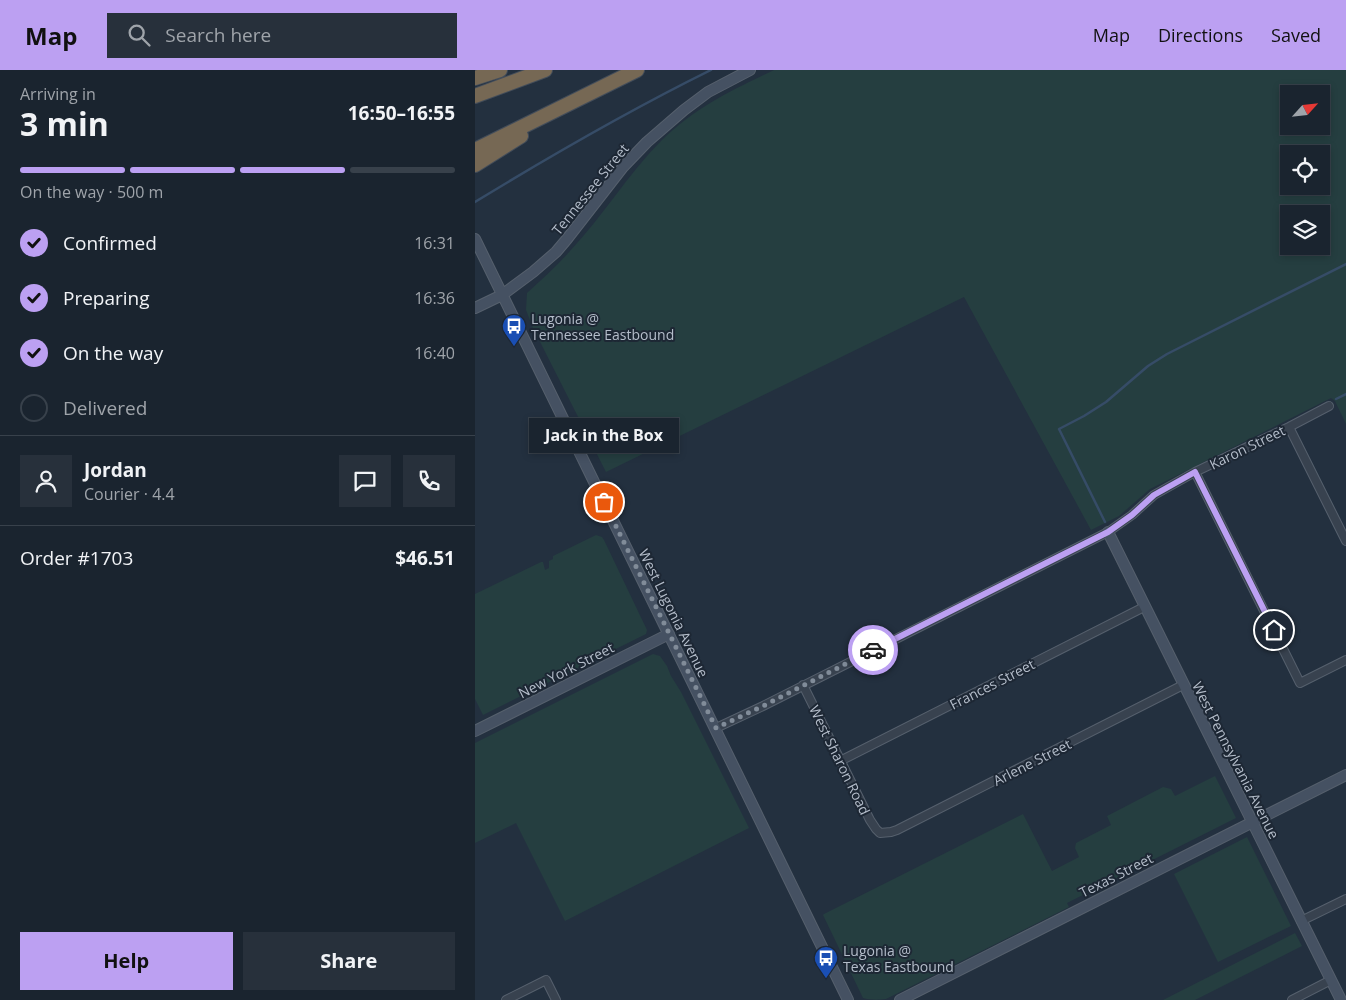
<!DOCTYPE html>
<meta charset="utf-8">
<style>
:root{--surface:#1a242f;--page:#27303b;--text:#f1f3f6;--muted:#9fa4aa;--line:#38414b;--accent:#bca0f2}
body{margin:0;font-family:"Open Sans",sans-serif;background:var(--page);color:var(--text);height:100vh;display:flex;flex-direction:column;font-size:19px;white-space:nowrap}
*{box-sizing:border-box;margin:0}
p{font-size:16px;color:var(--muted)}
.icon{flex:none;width:28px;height:28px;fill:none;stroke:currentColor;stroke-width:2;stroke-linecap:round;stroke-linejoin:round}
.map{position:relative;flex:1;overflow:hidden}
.side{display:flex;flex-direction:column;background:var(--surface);width:475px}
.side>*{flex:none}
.needle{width:32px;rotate:63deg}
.tools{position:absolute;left:805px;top:15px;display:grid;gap:10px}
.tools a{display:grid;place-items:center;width:50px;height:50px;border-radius:0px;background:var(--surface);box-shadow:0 2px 8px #0003,0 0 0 1px var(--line);font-size:25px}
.pin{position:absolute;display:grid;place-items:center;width:42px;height:42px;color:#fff;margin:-21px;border:2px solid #fff;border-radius:50%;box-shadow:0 1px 5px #0007}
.courier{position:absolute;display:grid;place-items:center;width:50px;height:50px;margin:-25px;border:4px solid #bca0f2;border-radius:50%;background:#fff;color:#222;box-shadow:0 1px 6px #0007}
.bubble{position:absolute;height:35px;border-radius:0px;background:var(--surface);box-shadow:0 2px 8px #0003,0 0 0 1px var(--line);font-size:16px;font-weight:700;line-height:35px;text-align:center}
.summary em{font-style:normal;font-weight:700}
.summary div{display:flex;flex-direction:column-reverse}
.summary{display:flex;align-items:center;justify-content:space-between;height:85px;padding:0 20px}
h1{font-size:32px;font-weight:700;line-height:38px}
.bar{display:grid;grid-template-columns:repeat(4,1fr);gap:8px 5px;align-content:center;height:60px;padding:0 20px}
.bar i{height:6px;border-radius:4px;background:var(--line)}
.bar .on{background:var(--accent)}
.bar p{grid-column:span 4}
.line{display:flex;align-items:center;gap:12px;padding:0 20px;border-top:1px solid var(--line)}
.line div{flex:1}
.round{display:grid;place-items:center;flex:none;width:52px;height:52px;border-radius:0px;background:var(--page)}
ol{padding:0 20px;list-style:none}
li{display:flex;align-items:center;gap:15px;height:55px}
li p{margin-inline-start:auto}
li .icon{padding:5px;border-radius:50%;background:var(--accent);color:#111;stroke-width:4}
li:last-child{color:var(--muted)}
li i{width:28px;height:28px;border:2px solid var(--line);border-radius:50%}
.action{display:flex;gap:10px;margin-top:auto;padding:10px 20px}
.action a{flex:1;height:58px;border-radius:0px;background:var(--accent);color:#111;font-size:20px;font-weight:700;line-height:58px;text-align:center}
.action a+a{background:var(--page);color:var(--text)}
header{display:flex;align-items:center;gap:30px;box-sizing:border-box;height:70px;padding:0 25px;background:var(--accent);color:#111}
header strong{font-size:24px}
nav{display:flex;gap:28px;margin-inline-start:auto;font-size:18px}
.search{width:350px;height:45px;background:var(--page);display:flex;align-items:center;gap:12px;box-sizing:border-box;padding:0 18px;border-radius:0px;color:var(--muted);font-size:19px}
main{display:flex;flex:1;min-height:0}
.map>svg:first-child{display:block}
</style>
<header>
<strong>Map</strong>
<div class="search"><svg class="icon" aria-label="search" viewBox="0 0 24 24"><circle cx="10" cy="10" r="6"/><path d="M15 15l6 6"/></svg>Search here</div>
<nav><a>Map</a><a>Directions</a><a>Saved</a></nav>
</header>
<main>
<section class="side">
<div class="summary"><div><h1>3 min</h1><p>Arriving in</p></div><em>16:50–16:55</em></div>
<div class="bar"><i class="on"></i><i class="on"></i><i class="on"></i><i></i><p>On the way · 500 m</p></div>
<ol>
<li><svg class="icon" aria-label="check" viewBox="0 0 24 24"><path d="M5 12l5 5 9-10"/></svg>Confirmed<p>16:31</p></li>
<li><svg class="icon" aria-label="check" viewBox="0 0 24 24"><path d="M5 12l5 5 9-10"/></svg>Preparing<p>16:36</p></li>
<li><svg class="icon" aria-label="check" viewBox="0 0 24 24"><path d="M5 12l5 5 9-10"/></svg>On the way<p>16:40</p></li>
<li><i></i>Delivered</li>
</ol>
<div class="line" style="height:90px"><a class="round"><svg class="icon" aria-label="person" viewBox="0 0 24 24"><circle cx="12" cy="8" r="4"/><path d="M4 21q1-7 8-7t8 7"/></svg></a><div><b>Jordan</b><p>Courier · 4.4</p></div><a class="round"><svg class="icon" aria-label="chat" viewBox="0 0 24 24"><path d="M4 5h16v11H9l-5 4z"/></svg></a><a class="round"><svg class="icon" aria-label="phone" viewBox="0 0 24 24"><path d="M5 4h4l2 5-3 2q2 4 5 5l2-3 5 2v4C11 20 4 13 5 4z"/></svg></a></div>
<div class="line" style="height:65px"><div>Order #1703</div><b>$46.51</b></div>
<div class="action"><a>Help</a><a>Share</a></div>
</section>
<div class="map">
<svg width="871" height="930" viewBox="0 0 871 930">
<rect width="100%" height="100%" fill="#23303f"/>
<!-- green -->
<path fill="#253e40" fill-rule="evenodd" d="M299 0H871V354L860 331 856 328 675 419 644 446 616 460 489 227 131 402 58 258 51 240 52 223C66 210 82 196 95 181 128 146 153 104 187 70 221 37 257 20 299 0ZM814 24H846V56H814ZM814 84H846V116H814ZM814 144H846V176H814Z
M121 465 127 467 129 470 172 560 171 564 8 645 0 629V524L66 492H68L70 500 74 498V491L78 489V486Z
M178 584 185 586 192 596 196 606 206 622 274 758 90 851 41 753 0 773V673Z
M740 706 761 748 592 833 594 837 411 929C404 930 394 930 388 928L348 845 349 844 548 744 577 801 604 787 600 778 601 773 636 755 632 746 688 717 696 719 700 726Z
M772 767 816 856 743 892 699 804Z
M820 863 827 876 720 930H688Z"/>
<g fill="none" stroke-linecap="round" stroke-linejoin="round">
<!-- stream -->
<path stroke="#364c67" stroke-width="2.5" d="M0 132C77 85 155 40 236 0
M861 329 871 324
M630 452 584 359 609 346 631 332 673 296 692 284 871 194"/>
<!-- street casing -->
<g stroke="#56606d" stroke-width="10">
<path id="street" d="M814 357 871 471
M720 402 825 613 871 590
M328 615 395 750 401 759 405 763 416 762 422 760 708 615
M241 658 288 636 633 462 657 445 679 425 720 402 814 357 854 336
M365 691 669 537
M826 851 871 829
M31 930 71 910 81 930
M817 930 856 910"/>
</g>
<!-- secondary casing -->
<g stroke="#56606d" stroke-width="12">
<path id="secondary" d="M0 169 373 930
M0 238 27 225 58 202 81 182 92 169 148 97 172 72 209 40 233 22 275 0
M633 462 866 930
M0 661 194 564
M425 930 871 705"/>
</g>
<!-- highway casing -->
<g stroke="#434d5a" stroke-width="16">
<path id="highway" d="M0 8 25 0
M0 26 70 0
M0 80 162 0
M0 95 46 66"/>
</g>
<!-- street -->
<use href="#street" stroke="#38424f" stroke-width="8"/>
<!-- secondary -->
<use href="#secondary" stroke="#455162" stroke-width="10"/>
<!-- highway -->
<use href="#highway" stroke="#766854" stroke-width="14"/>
</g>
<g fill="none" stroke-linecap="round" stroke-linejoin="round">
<!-- done -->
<path stroke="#818c99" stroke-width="5" stroke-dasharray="0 9" d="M129 432 241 658 288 636 398 580"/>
<!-- route -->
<path stroke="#bca0f2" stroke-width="6" d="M398 580 633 462 657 445 679 425 720 402 799 560"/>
</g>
<!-- icons -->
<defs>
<g id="bus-pin" transform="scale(1.25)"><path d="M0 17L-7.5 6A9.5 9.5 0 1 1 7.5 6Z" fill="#1a4fb4" stroke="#1d2734"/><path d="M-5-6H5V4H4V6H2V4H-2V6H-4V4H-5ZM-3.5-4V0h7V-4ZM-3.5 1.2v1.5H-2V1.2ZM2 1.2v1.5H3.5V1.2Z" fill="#fff"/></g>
</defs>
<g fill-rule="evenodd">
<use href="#bus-pin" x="39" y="256"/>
<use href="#bus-pin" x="351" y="888"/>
</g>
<g text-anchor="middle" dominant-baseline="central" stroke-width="4" stroke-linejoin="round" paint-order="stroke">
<!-- street labels -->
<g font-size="14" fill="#b4bdca" stroke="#1d2734">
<text transform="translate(115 119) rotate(-51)">Tennessee Street</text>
<text transform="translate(772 377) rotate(-26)">Karon Street</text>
<text transform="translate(199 543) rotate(64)">West Lugonia Avenue</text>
<text transform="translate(91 600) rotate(-27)">New York Street</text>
<text transform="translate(517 614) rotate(-27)">Frances Street</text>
<text transform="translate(365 690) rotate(64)">West Sharon Road</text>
<text transform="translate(761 690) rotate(63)">West Pennsylvania Avenue</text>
<text transform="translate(557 692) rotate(-27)">Arlene Street</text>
<text transform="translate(641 805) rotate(-27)">Texas Street</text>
</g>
<!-- poi labels -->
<g font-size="14" fill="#b4bdca" stroke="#1d2734" text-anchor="start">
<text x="56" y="248">Lugonia @<tspan x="56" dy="16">Tennessee Eastbound</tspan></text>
<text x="368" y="880">Lugonia @<tspan x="368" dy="16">Texas Eastbound</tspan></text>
</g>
</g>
</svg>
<div class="tools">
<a><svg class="needle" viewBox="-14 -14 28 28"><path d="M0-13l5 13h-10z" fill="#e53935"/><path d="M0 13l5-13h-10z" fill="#9fa4aa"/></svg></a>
<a><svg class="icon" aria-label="locate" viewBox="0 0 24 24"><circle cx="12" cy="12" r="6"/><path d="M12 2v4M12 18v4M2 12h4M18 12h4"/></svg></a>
<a><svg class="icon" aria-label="layers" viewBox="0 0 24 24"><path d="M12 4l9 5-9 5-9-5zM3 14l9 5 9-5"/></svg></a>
</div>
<div class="pin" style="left:129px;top:432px;background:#ea580c"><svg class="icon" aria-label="bag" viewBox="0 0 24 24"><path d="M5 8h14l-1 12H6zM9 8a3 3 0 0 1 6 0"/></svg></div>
<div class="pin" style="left:799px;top:560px;background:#1f2937"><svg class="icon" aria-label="home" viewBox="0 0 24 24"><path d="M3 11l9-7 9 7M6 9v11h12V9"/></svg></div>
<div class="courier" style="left:398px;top:580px"><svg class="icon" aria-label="car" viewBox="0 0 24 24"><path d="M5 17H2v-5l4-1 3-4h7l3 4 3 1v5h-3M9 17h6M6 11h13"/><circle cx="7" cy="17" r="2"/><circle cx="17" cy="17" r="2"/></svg></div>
<div class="bubble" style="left:54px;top:348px;width:150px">Jack in the Box</div>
</div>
</main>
